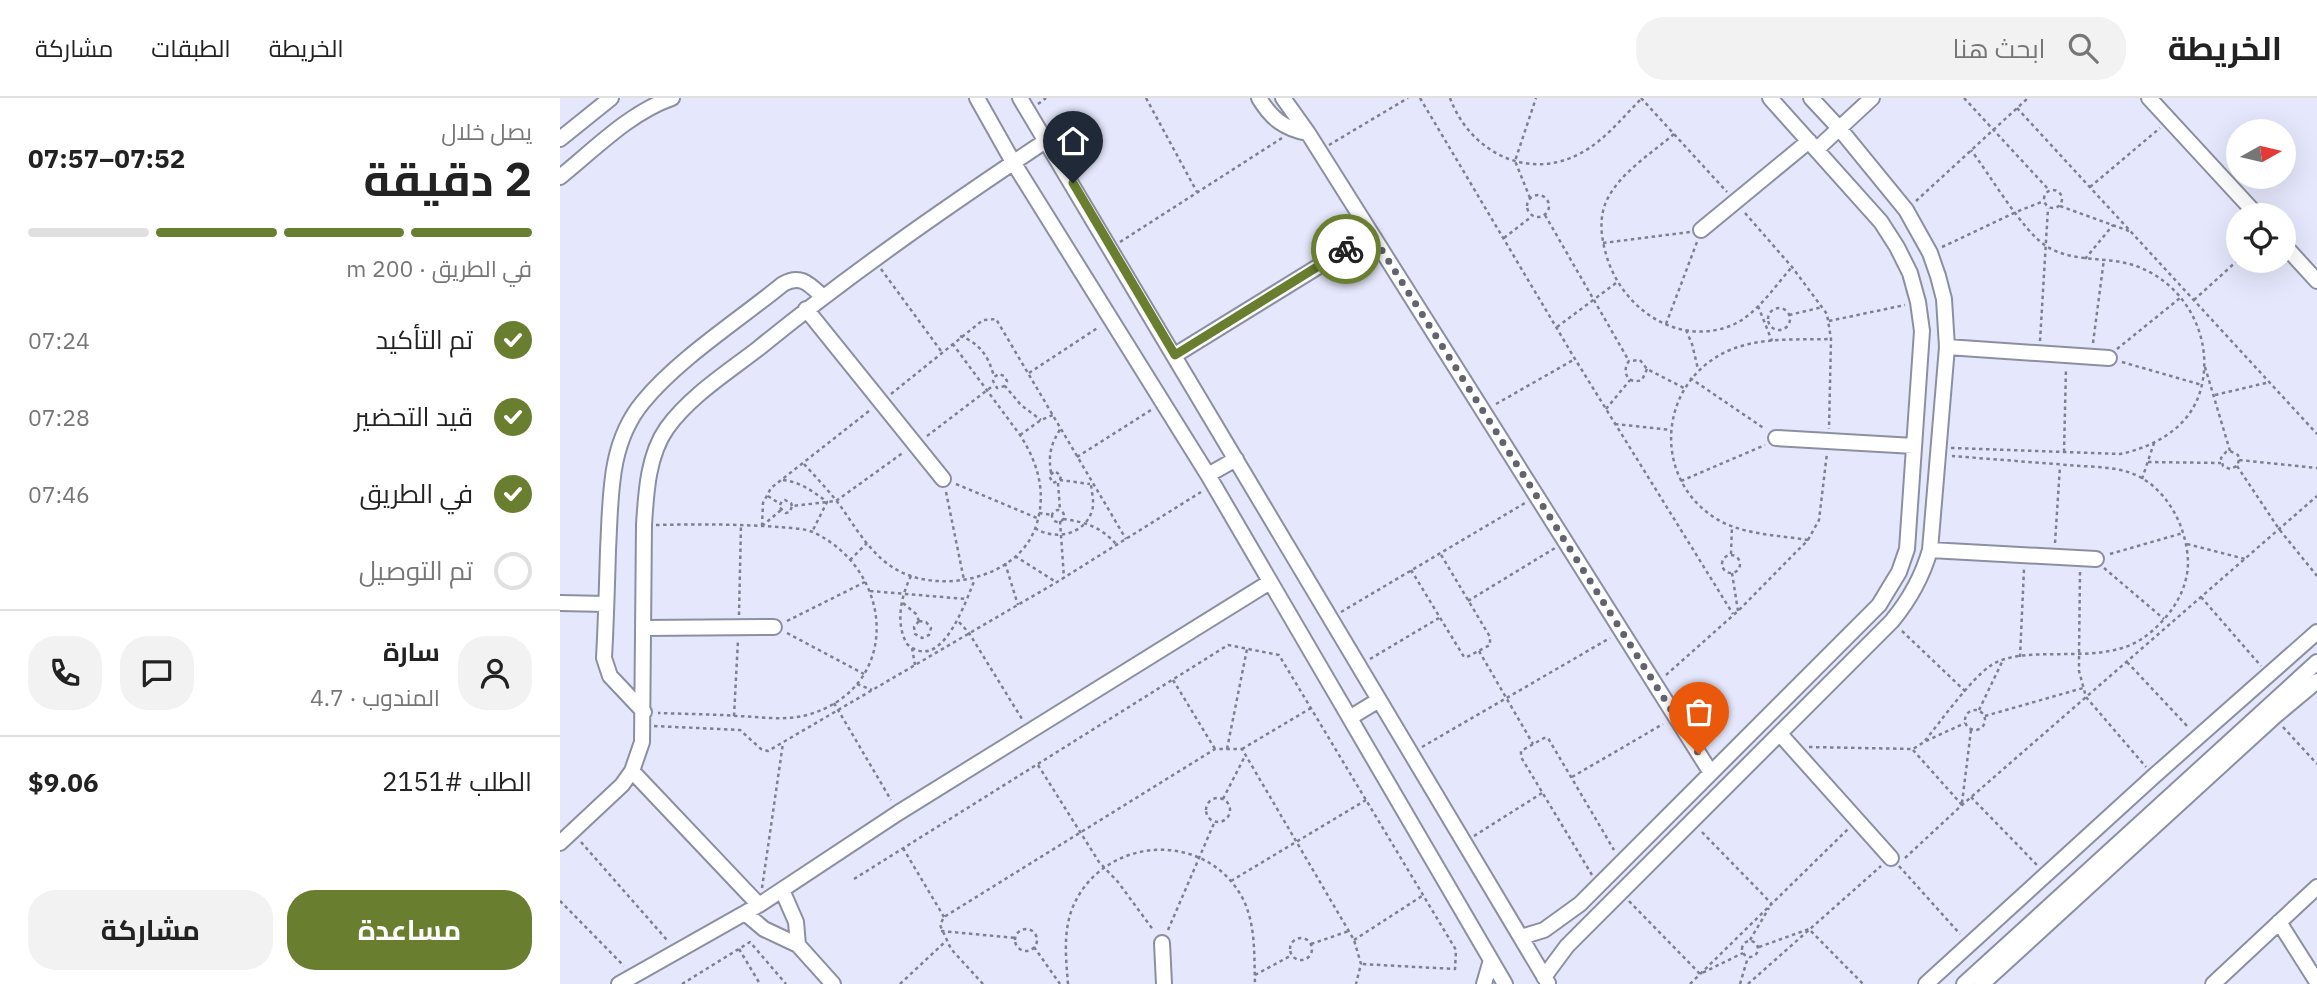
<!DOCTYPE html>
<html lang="ar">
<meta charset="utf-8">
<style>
:root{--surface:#fff;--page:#f2f2f2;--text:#222;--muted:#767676;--line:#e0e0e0;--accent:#697e2e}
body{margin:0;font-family:"IBM Plex Sans",Cairo,sans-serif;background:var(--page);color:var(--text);direction:rtl;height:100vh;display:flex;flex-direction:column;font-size:26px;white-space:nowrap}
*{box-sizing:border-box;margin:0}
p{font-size:23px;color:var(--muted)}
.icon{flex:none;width:38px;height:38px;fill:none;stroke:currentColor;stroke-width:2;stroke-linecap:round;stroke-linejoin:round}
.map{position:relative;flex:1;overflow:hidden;direction:ltr}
.sheet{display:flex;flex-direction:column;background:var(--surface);width:560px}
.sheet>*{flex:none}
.needle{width:46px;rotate:82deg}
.controls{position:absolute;left:1666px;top:21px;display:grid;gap:14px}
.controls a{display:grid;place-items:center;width:70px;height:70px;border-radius:50%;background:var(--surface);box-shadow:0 7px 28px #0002;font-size:35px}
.pin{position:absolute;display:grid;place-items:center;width:60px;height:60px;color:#fff;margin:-72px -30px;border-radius:50% 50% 50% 0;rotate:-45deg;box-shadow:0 0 7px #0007}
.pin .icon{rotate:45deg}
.courier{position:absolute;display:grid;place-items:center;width:70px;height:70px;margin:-35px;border:5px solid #697e2e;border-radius:50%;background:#fff;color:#222;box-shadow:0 2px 9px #0007}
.headline em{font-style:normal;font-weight:700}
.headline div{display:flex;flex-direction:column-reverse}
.headline{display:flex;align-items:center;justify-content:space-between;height:119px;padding:0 28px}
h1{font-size:46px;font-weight:700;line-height:52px}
.bar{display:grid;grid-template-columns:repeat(4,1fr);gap:10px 7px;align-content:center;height:84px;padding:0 28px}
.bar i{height:9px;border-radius:5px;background:var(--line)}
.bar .active{background:var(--accent)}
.bar p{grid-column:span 4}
.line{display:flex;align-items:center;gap:18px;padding:0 28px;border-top:2px solid var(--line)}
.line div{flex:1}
.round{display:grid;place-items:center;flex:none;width:74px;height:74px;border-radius:28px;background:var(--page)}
ol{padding:0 28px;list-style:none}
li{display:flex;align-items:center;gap:21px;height:77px}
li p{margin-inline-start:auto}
li .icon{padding:7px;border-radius:50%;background:var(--accent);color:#fff;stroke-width:4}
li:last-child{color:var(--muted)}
li i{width:38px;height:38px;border:4px solid var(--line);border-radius:50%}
.button{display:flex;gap:14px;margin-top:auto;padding:14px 28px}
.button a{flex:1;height:80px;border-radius:28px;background:var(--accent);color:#fff;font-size:28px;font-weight:700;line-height:80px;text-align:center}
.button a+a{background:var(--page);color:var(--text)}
header{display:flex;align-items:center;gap:42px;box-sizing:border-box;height:98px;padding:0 35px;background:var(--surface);border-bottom:2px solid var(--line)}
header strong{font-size:33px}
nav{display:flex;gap:38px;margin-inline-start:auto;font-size:24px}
.search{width:490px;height:63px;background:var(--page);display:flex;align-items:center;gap:18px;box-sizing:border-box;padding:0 24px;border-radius:28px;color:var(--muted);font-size:26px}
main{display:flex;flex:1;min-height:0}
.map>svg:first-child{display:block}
</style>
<header>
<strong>الخريطة</strong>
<div class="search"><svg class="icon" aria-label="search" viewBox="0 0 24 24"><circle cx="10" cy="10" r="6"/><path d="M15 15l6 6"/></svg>ابحث هنا</div>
<nav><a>الخريطة</a><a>الطبقات</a><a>مشاركة</a></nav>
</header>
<main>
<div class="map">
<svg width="1757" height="886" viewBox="0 0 1757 886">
<rect width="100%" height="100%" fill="#e5e8fc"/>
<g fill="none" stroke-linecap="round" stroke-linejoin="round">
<!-- minor casing -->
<g stroke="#8c8fa1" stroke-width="18">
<path id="minor" d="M417 0 453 64 648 377 945 886
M460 0 988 885
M699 0C711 20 724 31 748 35
M723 0 748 35 1151 675
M1589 0 1697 117
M0 41 51 0
M1257 51 1312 0
M0 79C35 51 69 15 112 0
M1141 132 1249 43
M1724 147 1757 183
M246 211 383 381
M1387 249 1549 260
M615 257 811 136
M1216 340 1354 348
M648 377 676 361
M1370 452 1536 461
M0 505 46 506
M83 530 214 529
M84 614 50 578 44 560C46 524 47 488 48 452 51 400 48 346 83 304 118 261 179 222 223 186 241 176 249 186 263 199
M791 619 819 602
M1220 636 1331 760
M72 673 199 807
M0 745 62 687 72 673 82 644 84 427C86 394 88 357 107 330 130 298 168 274 199 250 291 175 388 108 487 42
M222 792 236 824 238 847
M185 815 204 831 238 847 273 886
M1719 824 1757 884
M961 839 984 832 1020 806 1319 507 1339 474 1347 451 1362 233 1358 204 1350 175 1337 149 1321 124 1210 0
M602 845 604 886
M984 879 1007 848 1332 523C1350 501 1362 480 1370 452L1387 249 1384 201 1378 178 1370 155 1346 112 1279 30 1251 0
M59 886 199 807 338 715 710 484
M924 886 931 862
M1366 886 1594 678 1757 534
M1404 886 1757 564
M1422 886 1714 619 1757 583
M1653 886 1757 789"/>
</g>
<!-- path -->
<path stroke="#7e808e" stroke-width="2.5" stroke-dasharray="3.5 3.5" stroke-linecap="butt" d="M586 0 637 94
M860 0 1015 261 1173 516
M890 0C910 54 968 84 1021 55 1044 43 1063 19 1081 1
M1081 0 1167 94
M1404 0 1489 92
M478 6 486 0
M1457 10 1757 336
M1114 36C1092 55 1058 76 1046 104 1039 120 1041 139 1046 156 1060 208 1115 249 1170 228 1196 218 1214 189 1232 169
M769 47 848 0
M1530 89 1600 30
M1484 101a9 9 0 1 1 18 0a9 9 0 1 1-18 0Z
M967 108a11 11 0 1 1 22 0a11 11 0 1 1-22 0Z
M970 100 955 63 976 0
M1356 103 1468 0
M1500 108 1569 133
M1185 115 1232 169 1267 216 1271 241 1269 331
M985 117 1069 263
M944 140 971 119
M560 144 722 40
M1043 145 1130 134
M1382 149 1456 114 1484 103
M1525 161 1553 127
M321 171 381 253
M1634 202 1678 162
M1198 208 1212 243
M1208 221a11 11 0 1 1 22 0a11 11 0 1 1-22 0Z
M1229 217 1263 209
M1269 223 1345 207
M1106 226 1137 144
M997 229 1056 185
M1126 232 1132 246 1138 271
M400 238C420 245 429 259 434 279
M1480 243 1488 110
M1533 245 1544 161
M1557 251 1620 200
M1562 264 1642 287
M1645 269 1670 353
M1087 271 1082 282C1068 287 1061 274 1069 263L1080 262 1087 271 1124 290
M469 275 539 229
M1130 280 1205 331
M445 288 437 290 433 283 434 279 439 276 444 278 447 283 445 288 461 307 481 322
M331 296 423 222 436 221 566 441
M1655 297 1710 284
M936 306 1015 261
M1046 311 1070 282
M1055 326 1111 332
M460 337 481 322 493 317
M367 338 434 287
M1391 350 1560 356C1594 349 1629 330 1640 294 1656 242 1626 184 1573 167 1544 158 1513 165 1486 148 1462 132 1430 77 1411 52
M1504 354 1506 270
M517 359 591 312
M1679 362 1677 368 1670 371 1663 368 1661 360 1666 354 1670 353 1678 357 1679 362 1757 370
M1588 364 1661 365
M244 366C256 379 268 392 279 406 296 430 312 459 339 473 383 496 459 480 476 428 487 395 478 365 460 337L392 245
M1677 368 1719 431 1757 478
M491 375C488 356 491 346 501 330
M1582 381 1594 345
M223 382C241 384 254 394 267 404L252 434
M500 382 501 378 495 373 489 378 493 385 500 382 530 386
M1121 383 1205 347
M498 385 500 412
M396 386 477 420
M386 394 404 482
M208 398 220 406
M232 408 231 405 225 402 222 403 219 409 226 415 230 414 232 408 276 403 344 354
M492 418a6 6 0 1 1 12 0a6 6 0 1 1-12 0Z
M479 415 492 417
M503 421C526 424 541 429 557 447
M500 423 504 480
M96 427C137 426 177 426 218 429 230 430 244 430 255 435 336 475 341 591 247 617 224 623 201 619 178 618 151 616 124 616 98 615
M202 428 203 405 211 390 309 313
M202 428 221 412
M475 430C495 443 524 437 532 413 535 403 531 394 531 384
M1248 442C1218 437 1182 437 1155 420 1090 378 1099 282 1170 252 1201 239 1237 242 1270 241
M1495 445 1500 368
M1627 446 1685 461
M1171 456 1172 428
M1550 456 1623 435
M1162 466a9 9 0 1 1 18 0a9 9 0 1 1-18 0Z
M455 458 496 484
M290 462 307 445
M445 465 458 507
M1544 470 1604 521
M851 472 904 559H907L930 547V539L880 455
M1520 474 1519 557V573L1526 599 1586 669
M1172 475 1178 513
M351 478C341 498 335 525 347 546 382 577 406 502 415 481
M310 493 406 501
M1641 499 1701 568
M908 503 995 450
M343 505 356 516 359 523
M781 514 965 405
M179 517 181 426
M227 523 305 484
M359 523 366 524 371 530 369 537 362 540 355 536 354 529Z
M399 524 409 535 462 621
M1342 533 1406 594
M227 535 304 576
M352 550 355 567
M919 553 973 646
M1460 559 1464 471
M810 561 879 520
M1567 564 1629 630
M1106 577 1178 513 1248 442 1259 422 1267 355
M613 582 655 651
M297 586 312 592
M274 605 331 702
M1405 622a10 10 0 1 1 20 0a10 10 0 1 1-20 0Z
M1419 612 1442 564
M174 618 178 542
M1425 618 1523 590
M94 628 180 632 201 651 208 653 497 484 641 394
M1723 629 1757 666
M1366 643 1405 625
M862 649 1050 540
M1249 649 1353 651 1364 644C1380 624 1411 581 1430 568 1465 544 1536 569 1580 542 1606 525 1628 496 1628 464 1627 428 1606 388 1571 375 1551 368 1528 369 1508 367 1469 364 1430 361 1392 358
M667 651 687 551
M682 651 751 610
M1353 652 1402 707
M478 667 539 764 558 784 594 833
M1012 679 1103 626
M1411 699 1477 767
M646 712a12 12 0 1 1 24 0a12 12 0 1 1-24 0Z
M663 701 685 658
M1402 705 1411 632
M1142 734 1211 805
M914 738 982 695
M21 744 107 842
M343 750 384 819
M1345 760 1402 707 1757 398
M1339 768 1400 836
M1032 777 961 659V653L984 640H988L1054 752
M294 781 668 547 719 557 896 852 895 871 801 866
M671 783 806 702
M202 790 223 645
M0 803 64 868
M1069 803 1140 876 1183 855
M455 842a11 11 0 1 1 22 0a11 11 0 1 1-22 0Z
M608 832 655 723
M381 833 456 840
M730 851a11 11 0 1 1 22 0a11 11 0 1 1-22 0Z
M794 842 862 798
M1190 842 1209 810
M1182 851a8 8 0 1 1 16 0a8 8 0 1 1-16 0Z
M751 846 789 833
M474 849 500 886
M1199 849 1249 831 1303 886
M179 851 200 886
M695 877 732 857
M122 886 190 844 226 886
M340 886 386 843
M423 886 391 851 380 827 384 819 655 651H682L794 842 801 866 796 886
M508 886C506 861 503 835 512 811 541 738 646 730 683 801 696 827 694 858 695 886
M1130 886 1288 731
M1180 886 1188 859
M1188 886 1321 768"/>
<!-- minor -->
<use href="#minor" stroke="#fff" stroke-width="14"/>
</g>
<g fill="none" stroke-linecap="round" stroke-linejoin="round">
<!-- done -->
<path stroke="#62636f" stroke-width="7" stroke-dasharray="0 12.6" d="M786 151 811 135 1139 656"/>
<!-- route -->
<path stroke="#697e2e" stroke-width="9" d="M513 85 615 257 786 151"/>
</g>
</svg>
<div class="controls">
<a><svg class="needle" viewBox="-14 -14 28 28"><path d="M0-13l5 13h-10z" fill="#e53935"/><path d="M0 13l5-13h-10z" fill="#767676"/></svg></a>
<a><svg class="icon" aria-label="locate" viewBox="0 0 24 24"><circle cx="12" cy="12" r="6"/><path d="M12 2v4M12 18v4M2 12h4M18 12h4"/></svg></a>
</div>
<div class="pin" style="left:1139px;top:656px;background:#ea580c"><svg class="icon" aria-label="bag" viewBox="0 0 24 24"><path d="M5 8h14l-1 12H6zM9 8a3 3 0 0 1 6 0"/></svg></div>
<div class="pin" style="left:513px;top:85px;background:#1f2937"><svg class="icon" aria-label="home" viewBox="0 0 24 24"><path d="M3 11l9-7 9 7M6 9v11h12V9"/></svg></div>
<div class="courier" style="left:786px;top:151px"><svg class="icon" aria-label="bike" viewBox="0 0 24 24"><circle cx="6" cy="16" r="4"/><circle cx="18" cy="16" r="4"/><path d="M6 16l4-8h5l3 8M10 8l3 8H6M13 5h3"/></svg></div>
</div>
<section class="sheet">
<div class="headline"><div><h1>2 دقيقة</h1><p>يصل خلال</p></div><em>07:52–07:57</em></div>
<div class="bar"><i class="active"></i><i class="active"></i><i class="active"></i><i></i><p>في الطريق · 200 m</p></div>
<ol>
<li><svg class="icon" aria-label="check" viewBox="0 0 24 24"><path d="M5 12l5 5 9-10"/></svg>تم التأكيد<p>07:24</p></li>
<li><svg class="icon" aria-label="check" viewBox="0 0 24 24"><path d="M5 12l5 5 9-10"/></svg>قيد التحضير<p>07:28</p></li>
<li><svg class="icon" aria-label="check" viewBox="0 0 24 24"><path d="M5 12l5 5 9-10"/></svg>في الطريق<p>07:46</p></li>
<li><i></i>تم التوصيل</li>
</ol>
<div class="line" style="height:126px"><a class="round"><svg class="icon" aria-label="person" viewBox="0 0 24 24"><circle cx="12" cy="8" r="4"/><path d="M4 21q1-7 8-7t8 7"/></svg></a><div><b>سارة</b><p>المندوب · 4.7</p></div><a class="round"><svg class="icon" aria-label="chat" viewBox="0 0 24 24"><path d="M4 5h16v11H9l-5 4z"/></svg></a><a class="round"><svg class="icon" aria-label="phone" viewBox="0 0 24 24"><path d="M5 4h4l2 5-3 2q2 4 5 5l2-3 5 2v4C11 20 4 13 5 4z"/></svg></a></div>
<div class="line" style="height:91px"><div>الطلب #2151</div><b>$9.06</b></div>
<div class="button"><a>مساعدة</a><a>مشاركة</a></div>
</section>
</main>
